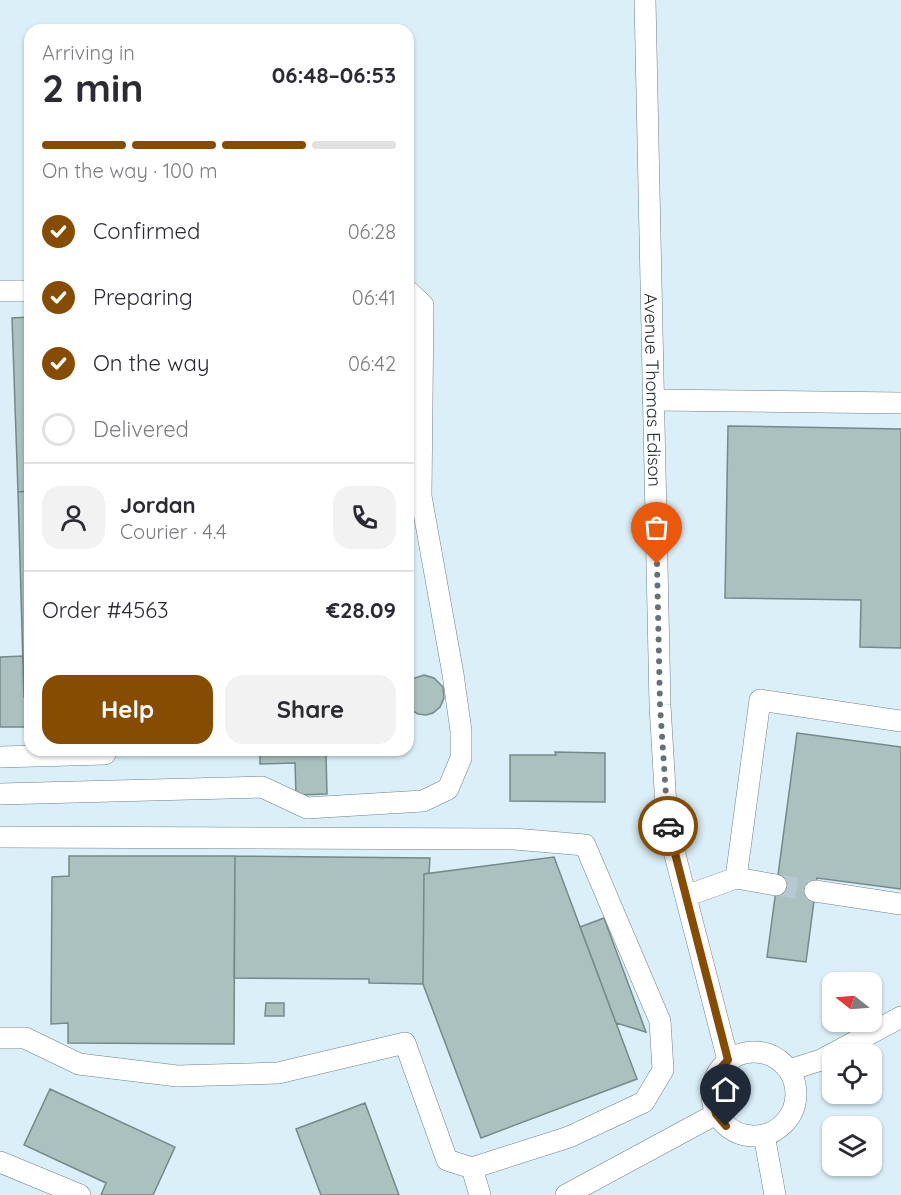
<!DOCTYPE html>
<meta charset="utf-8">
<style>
:root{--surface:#fff;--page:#f2f2f3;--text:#2b2b33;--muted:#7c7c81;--line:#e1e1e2;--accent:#864c01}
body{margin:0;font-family:Quicksand,sans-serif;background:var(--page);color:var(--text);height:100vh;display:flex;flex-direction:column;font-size:22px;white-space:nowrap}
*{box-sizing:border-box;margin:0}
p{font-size:20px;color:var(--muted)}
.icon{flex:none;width:33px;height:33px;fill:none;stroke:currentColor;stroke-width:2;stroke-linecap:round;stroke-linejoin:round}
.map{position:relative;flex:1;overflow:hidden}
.sheet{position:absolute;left:24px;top:24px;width:390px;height:732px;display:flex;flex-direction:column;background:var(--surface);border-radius:18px;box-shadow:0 2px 4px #0004}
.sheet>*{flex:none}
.needle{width:39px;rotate:287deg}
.tools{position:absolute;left:822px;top:972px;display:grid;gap:12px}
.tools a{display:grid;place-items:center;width:60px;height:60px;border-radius:12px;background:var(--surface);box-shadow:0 2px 4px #0004;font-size:30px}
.pin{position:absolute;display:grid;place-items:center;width:51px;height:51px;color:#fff;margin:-62px -26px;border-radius:50% 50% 50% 0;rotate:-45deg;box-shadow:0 0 6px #0007}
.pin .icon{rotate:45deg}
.courier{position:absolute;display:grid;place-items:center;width:60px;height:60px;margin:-30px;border:4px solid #864c01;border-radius:50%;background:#fff;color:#222;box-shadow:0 2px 8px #0007}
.summary em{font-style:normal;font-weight:700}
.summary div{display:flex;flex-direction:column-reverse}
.summary{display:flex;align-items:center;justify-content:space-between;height:102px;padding:0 18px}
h1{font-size:39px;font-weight:700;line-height:45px}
.bar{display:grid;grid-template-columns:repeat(4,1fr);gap:9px 6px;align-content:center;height:72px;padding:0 18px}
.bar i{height:8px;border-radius:4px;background:var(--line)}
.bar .active{background:var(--accent)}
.bar p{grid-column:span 4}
.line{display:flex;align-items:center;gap:15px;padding:0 18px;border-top:2px solid var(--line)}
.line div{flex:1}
.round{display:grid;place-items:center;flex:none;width:63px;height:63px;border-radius:18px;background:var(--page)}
ol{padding:0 18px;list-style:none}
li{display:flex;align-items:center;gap:18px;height:66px}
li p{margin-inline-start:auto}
li .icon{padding:6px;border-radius:50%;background:var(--accent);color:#fff;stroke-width:4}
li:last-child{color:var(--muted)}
li i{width:33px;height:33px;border:3px solid var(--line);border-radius:50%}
.button{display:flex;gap:12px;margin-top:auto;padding:12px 18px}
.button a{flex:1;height:69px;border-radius:18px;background:var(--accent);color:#fff;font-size:24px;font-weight:700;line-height:69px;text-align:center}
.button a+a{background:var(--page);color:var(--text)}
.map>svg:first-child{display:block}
</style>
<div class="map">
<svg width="901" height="1195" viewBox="0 0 901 1195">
<rect width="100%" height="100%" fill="#daeff8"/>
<!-- building -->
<path fill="#aac1bf" stroke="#748a88" stroke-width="1.5" d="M30 317V491L18 492 12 318Z
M728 426 901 429V648L860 647 861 600 725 598Z
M30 491V697H24L18 492Z
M23 656 24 697H30V727H0V657Z
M424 675 434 678 443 687 444 698 440 707 433 713 426 715 418 714 411 710 408 706V684L412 679Z
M797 733 901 747V889L817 878 806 962 767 957Z
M260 750H275V755L326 754 327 794 296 795 295 763 260 764Z
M275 750H315V754L275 755Z
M555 752 605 753V802L510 801V755H556Z
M69 856H235L234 1044 68 1043V1023L51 1024 52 877 69 876Z
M235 856 430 858 429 873 424 874 423 984 369 983V979L234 978Z
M554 857 637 1079 481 1138 423 984 424 874Z
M604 918 646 1032 616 1023 580 927Z
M266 1003H284V1016H265Z
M50 1089 175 1147 153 1195H101L106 1183 24 1145Z
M365 1103 399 1195H321L296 1129Z"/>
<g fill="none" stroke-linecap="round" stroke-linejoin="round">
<!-- minor-tunnel -->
<path stroke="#b6c8d0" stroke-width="21" stroke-dasharray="21 10" stroke-linecap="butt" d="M776 885 815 891"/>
<!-- minor casing -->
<g stroke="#6e8189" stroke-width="22">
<g id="minor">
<path id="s1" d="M645 0 660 705 667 824 728 1060"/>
<path d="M0 291H30"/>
<path d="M653 400 901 403"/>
<path d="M0 757 105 754"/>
<path d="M0 794 262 787 307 808 423 801 448 789 461 758V731L453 674 421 496 423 305 408 291"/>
<path d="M0 837 514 839 585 845 660 1021 663 1070 644 1102 569 1137 472 1168"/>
<path d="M736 878 776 885"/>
<path d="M815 891 901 904"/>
<path d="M686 896 736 878 760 700 901 721"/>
<path d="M0 1038H25L79 1064 177 1076 278 1073 405 1043 447 1160 472 1168 480 1195"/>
<circle cx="754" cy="1094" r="42"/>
<path d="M789 1070 821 1060 901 1017"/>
<path d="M764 1135 775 1195"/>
<path d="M0 1162 80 1195"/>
<path d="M566 1195 716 1114"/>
</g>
</g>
<!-- minor -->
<use href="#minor" stroke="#fff" stroke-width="21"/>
</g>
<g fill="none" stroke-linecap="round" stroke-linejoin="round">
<!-- done -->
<path stroke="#647176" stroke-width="6" stroke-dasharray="0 10.8" d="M657 564 660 705 668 826"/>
<!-- route -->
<path stroke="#864c01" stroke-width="8" d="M668 826 728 1060 718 1071 712 1085V1100L716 1114 726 1126"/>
</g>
<g text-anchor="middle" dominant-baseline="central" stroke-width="4.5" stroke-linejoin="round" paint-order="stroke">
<!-- street labels -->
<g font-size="18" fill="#252d30" stroke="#fff">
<text stroke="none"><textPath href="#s1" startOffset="390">Avenue Thomas Edison</textPath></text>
</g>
</g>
</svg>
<div class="tools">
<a><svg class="needle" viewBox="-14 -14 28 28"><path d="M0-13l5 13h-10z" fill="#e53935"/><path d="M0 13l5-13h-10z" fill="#7c7c81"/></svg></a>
<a><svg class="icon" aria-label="locate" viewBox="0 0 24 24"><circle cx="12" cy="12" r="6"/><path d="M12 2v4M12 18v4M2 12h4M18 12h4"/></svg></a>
<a><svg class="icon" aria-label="layers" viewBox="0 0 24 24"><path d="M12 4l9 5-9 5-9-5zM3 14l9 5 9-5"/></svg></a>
</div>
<div class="pin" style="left:657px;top:564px;background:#ea580c"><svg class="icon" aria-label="bag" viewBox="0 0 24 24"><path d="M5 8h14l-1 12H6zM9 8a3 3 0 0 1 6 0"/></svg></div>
<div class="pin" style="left:726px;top:1126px;background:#1f2937"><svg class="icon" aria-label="home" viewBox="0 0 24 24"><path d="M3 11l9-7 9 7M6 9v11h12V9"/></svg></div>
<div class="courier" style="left:668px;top:826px"><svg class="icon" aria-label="car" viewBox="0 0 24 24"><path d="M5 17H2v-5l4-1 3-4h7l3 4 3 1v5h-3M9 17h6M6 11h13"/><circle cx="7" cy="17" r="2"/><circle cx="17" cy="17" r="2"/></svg></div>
<section class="sheet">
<div class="summary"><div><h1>2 min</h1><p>Arriving in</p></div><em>06:48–06:53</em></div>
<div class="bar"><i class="active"></i><i class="active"></i><i class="active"></i><i></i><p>On the way · 100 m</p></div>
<ol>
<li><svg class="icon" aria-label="check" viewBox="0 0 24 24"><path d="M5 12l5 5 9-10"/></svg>Confirmed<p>06:28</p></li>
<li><svg class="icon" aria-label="check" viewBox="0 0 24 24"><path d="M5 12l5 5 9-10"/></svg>Preparing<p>06:41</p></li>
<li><svg class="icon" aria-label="check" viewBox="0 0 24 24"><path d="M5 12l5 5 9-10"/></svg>On the way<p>06:42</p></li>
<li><i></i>Delivered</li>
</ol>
<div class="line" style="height:108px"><a class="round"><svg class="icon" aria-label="person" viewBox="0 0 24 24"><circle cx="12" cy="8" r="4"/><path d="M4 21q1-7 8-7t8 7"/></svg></a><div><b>Jordan</b><p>Courier · 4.4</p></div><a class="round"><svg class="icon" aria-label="phone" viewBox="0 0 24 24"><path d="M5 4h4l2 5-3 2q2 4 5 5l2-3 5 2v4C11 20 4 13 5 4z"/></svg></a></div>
<div class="line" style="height:78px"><div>Order #4563</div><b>€28.09</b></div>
<div class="button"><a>Help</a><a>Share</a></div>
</section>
</div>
